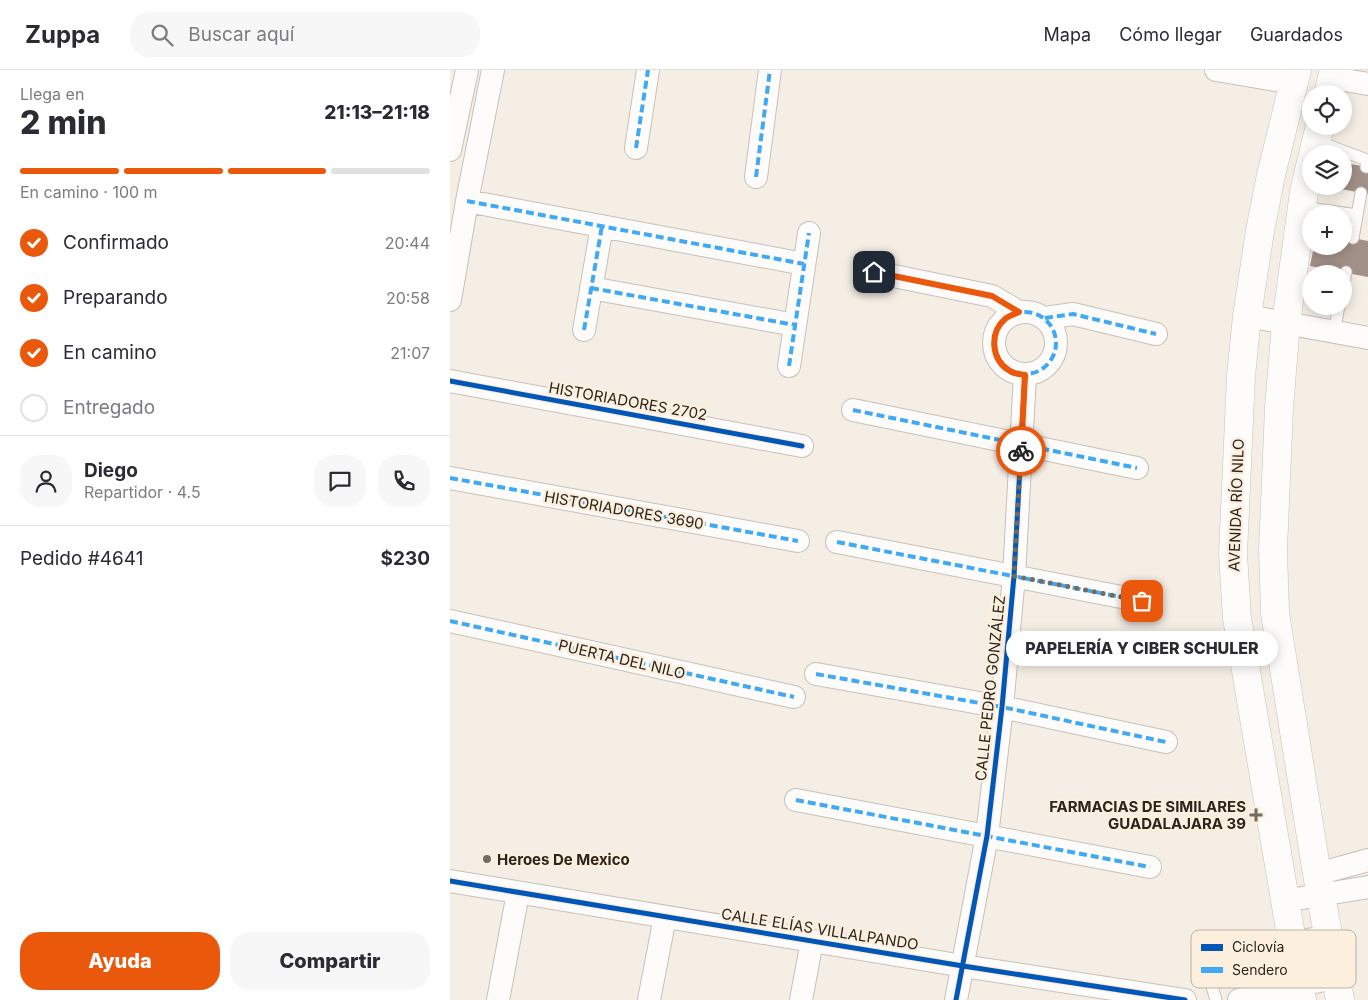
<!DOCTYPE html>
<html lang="es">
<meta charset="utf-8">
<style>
:root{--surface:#fff;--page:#f7f7f7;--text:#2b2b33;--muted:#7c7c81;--line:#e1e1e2;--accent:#ea580c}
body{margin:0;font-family:Inter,sans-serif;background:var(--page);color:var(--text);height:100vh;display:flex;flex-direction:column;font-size:19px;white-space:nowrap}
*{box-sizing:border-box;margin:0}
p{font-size:16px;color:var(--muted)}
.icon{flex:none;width:28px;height:28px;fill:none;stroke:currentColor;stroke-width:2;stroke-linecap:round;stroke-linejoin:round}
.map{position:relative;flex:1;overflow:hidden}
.drawer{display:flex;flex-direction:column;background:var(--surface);width:450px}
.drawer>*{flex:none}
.fabs{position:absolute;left:852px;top:15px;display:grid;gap:10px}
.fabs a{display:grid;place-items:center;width:50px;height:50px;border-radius:50%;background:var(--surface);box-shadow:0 2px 12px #0003;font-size:25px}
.pin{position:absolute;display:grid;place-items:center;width:42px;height:42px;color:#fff;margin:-21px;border-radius:10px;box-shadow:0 2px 8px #0006}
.courier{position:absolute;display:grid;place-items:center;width:50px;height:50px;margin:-25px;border:4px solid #ea580c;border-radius:50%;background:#fff;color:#222;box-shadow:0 1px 6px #0007}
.bubble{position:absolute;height:35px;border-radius:18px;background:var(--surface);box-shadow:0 2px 12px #0003;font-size:16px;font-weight:800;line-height:35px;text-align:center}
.overview em{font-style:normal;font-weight:800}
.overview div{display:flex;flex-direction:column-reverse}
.overview{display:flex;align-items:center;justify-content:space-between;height:85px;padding:0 20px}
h1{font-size:32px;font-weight:800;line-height:38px}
.bar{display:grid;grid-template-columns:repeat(4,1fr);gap:8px 5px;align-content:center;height:60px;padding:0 20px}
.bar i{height:6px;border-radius:4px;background:var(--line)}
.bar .active{background:var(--accent)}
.bar p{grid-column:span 4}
.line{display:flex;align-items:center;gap:12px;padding:0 20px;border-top:1px solid var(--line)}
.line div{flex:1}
.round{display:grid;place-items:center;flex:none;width:52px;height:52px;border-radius:20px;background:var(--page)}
ol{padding:0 20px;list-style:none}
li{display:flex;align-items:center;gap:15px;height:55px}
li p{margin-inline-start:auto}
li .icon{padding:5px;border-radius:50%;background:var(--accent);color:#fff;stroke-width:4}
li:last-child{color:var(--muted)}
li i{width:28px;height:28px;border:2px solid var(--line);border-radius:50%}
.button{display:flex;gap:10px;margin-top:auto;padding:10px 20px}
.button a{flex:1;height:58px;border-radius:20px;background:var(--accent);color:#fff;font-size:20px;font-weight:800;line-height:58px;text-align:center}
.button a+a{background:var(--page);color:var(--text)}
header{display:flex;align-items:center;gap:30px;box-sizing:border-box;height:70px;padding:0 25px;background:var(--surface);border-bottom:1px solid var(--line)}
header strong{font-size:24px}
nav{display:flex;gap:28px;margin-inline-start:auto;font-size:18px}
.search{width:350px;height:45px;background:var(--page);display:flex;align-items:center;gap:12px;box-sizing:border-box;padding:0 18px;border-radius:20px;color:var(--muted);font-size:19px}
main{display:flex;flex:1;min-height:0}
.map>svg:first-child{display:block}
</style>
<header>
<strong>Zuppa</strong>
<div class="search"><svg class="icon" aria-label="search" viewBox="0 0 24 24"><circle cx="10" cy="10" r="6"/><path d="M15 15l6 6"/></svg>Buscar aquí</div>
<nav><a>Mapa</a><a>Cómo llegar</a><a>Guardados</a></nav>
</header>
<main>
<section class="drawer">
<div class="overview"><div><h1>2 min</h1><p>Llega en</p></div><em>21:13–21:18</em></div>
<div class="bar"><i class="active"></i><i class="active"></i><i class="active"></i><i></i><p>En camino · 100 m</p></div>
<ol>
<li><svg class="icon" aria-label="check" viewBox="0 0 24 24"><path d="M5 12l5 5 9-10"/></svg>Confirmado<p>20:44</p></li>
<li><svg class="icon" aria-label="check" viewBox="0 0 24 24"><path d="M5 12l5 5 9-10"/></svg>Preparando<p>20:58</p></li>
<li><svg class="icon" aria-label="check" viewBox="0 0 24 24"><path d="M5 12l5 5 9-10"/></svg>En camino<p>21:07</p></li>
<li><i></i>Entregado</li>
</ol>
<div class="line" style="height:90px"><a class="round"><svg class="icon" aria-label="person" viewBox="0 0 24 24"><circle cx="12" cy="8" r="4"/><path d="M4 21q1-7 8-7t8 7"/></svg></a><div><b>Diego</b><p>Repartidor · 4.5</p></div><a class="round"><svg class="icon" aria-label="chat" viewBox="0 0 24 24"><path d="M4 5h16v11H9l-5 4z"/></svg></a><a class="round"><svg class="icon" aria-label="phone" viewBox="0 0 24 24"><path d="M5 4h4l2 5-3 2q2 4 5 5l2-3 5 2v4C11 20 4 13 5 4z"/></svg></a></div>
<div class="line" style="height:65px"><div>Pedido #4641</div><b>$230</b></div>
<div class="button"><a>Ayuda</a><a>Compartir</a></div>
</section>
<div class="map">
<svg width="918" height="930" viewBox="0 0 918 930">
<rect width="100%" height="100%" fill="#f5eee5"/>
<!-- building -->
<path fill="#a19088" d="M894 93 918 97V124L880 117 894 116Z
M894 166 918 171V207L860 196 864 176H894Z"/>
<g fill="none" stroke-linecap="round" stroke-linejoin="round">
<!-- lane casing -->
<g stroke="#c6c0b8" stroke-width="13">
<path id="lane" d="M867 71 917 90 916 97
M852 137 907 145
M903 168 911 123
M894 213 896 202
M884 262 889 236
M766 930C762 914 750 892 768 881L877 861"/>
</g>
<!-- street casing -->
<g stroke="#c6c0b8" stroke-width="24">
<path id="street" d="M766 0 843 13
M882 8 918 14
M186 78 198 0
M0 80 17 0
M306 107 320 0
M17 131 354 194
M424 202 542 226 569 242
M141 218 345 255
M0 230 17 131 43 0
M544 273a31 31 0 1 1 62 0a31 31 0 1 1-62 0Z
M797 246 918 268
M595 248 623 244 706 264
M134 260 152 156
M339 296 359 163
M0 311 352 376
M403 340 687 398
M0 408 348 471
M387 472 692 531
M0 551 344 627
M366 604 552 637 716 672
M346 730 700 797
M867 804 918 790
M0 811 513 896 735 930
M834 831 918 817
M48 930 68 823
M199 930 215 847
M351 930 362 871
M506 930 537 766 552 637 564 506 575 305
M789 930 886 907"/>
</g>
<!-- secondary casing -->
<g stroke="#c6c0b8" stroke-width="29">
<path id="secondary" d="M847 0 821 105 810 161 797 246 791 306 783 484 787 548 852 930
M878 24 884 0
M863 84 870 56
M861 92 854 122 836 253 829 338 823 480 825 543 867 804 890 930"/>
</g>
<!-- lane -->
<use href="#lane" stroke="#fefcfb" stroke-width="11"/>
<!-- street -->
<use href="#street" stroke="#fefcfb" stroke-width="22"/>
<!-- secondary -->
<use href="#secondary" stroke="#fefcfb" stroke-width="28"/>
<!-- quiet -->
<path stroke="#3fa9f5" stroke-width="4" stroke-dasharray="8 4" stroke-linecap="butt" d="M186 78 198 0
M306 107 320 0
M17 131 354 194
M424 202 542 226 569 242
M141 218 345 255
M544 273a31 31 0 1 1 62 0a31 31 0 1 1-62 0Z
M595 248 623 244 706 264
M134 260 152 156
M339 296 359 163
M403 340 687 398
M0 408 348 471
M387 472 692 531
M0 551 344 627
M366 604 552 637 716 672
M346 730 700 797"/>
<!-- cycleway casing -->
<g stroke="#fcefde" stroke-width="8">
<path id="cycleway" d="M0 311 352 376
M0 811 513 896 735 930
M506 930 537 766 552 637 564 506 575 305"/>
</g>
<!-- cycleway -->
<use href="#cycleway" stroke="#0057b8" stroke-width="5"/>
</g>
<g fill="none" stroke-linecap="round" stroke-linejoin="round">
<!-- done -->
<path stroke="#726b63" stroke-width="5" stroke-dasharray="0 9" d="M571 381 564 506 692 531"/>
<!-- route -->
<path stroke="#ea580c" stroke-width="6" d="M424 202 542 226 569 242C565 244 558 246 555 249 539 263 541 290 560 301 564 304 570 304 575 305L571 381"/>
</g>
<!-- markers -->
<g fill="#726b63" stroke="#fcefde" stroke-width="2">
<path d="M803.5 737.5h5v5h5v5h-5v5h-5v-5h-5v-5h5z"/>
<circle cx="37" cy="789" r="5"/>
</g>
<g text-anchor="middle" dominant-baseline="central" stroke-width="5" stroke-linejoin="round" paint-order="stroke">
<!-- street labels -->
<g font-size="15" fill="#2b251d" stroke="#fcefde">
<text transform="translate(178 331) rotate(10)">HISTORIADORES 2702</text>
<text transform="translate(786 435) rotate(-88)">AVENIDA RÍO NILO</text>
<text transform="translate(174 440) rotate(10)">HISTORIADORES 3690</text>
<text transform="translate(172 589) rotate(13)">PUERTA DEL NILO</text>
<text transform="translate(540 618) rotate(-84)">CALLE PEDRO GONZÁLEZ</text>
<text transform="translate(370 859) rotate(9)">CALLE ELÍAS VILLALPANDO</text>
</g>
<!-- poi labels -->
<g font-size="15" font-weight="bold" fill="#2b251d" stroke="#fcefde" text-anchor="end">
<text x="796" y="736">FARMACIAS DE SIMILARES<tspan x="796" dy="17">GUADALAJARA 39</tspan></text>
<text x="47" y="789" text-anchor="start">Heroes De Mexico</text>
</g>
</g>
<!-- legend -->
<rect x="741" y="860" width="165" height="58" rx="8" fill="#fcefde" stroke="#bdb2a4" stroke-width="1"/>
<rect x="751" y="874" width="22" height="7" fill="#0057b8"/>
<rect x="751" y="897" width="22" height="6" fill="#3fa9f5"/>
<g font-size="14" fill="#2b251d">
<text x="782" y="882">Ciclovía</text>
<text x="782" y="905">Sendero</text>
</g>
</svg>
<div class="fabs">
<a><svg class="icon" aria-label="locate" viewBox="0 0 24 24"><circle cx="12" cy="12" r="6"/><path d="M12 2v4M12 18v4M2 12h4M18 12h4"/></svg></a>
<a><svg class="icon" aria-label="layers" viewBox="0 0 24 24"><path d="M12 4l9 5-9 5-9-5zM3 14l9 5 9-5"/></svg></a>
<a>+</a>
<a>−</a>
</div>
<div class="pin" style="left:692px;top:531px;background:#ea580c"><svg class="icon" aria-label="bag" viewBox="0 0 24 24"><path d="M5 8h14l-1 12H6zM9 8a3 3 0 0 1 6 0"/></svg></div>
<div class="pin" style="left:424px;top:202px;background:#1f2937"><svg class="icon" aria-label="home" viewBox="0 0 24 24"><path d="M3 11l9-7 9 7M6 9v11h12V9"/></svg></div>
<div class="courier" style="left:571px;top:381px"><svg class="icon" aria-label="bike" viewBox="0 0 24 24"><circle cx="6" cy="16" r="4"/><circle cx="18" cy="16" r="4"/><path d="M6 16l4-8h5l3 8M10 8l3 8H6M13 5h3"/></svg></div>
<div class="bubble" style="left:556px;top:561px;width:272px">PAPELERÍA Y CIBER SCHULER</div>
</div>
</main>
